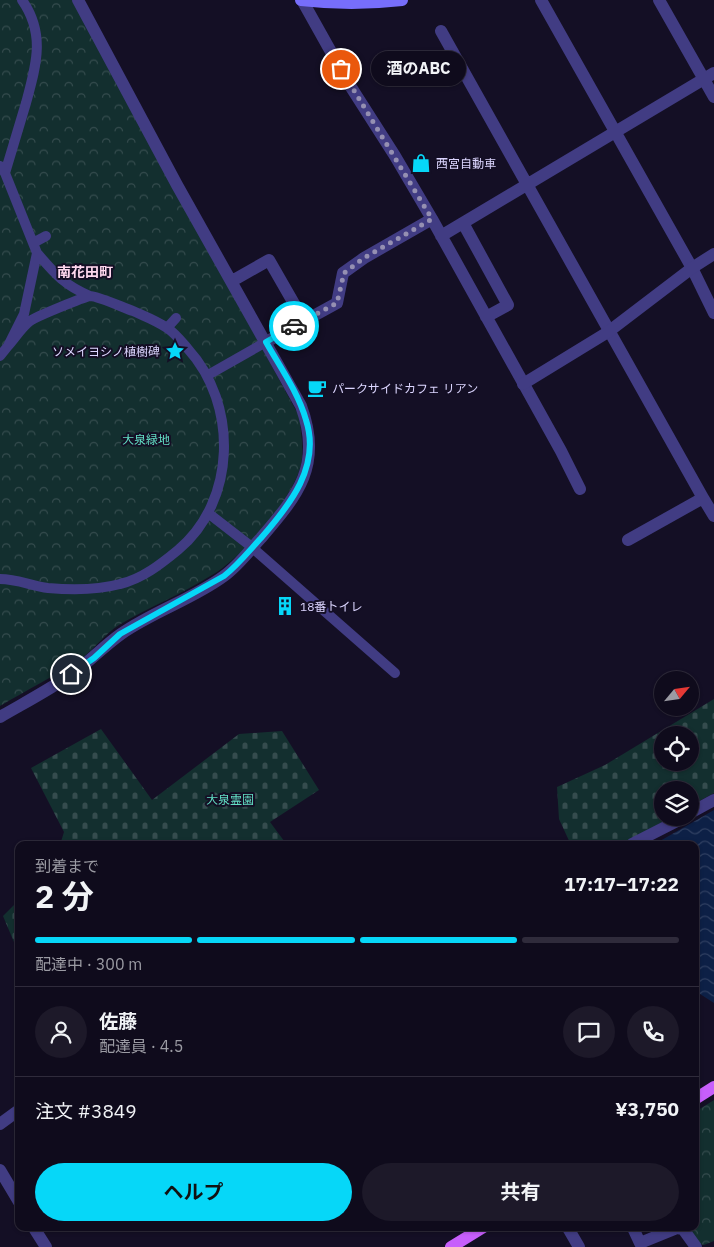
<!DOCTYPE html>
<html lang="ja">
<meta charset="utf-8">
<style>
:root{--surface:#0f0b1c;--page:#1d1929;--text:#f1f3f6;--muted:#9b9ba3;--line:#2f2b3b;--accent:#06d7f8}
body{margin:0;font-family:"IBM Plex Sans","Noto Sans JP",sans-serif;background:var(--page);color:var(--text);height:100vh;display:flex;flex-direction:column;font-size:19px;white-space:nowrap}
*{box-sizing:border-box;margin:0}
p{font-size:16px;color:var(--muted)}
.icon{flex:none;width:28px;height:28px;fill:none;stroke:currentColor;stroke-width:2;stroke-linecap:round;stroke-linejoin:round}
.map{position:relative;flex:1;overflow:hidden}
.drawer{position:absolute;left:15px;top:841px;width:684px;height:390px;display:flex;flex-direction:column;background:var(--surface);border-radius:10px;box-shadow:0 1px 4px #0004,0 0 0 1px var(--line)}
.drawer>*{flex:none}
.needle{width:32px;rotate:61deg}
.fabs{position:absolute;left:654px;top:671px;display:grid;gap:10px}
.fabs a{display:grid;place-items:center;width:45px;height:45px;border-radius:50%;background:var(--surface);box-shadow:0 1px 4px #0004,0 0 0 1px var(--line);font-size:25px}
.pin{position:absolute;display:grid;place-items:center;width:42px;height:42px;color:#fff;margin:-21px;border:2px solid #fff;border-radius:50%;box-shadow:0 1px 5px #0007}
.courier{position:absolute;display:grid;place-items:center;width:50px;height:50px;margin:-25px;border:4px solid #06d7f8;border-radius:50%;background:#fff;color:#222;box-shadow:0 1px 6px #0007}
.bubble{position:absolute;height:35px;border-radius:18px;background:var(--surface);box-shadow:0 1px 4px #0004,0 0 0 1px var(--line);font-size:16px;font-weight:700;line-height:35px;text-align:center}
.headline em{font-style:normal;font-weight:700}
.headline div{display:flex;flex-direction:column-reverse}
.headline{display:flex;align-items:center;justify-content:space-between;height:85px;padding:0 20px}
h1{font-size:32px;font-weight:700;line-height:38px}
.bar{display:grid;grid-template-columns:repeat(4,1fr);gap:8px 5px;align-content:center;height:60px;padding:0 20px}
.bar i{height:6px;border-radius:4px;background:var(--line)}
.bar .selected{background:var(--accent)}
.bar p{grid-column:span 4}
.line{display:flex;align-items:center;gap:12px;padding:0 20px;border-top:1px solid var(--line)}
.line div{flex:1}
.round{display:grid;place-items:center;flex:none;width:52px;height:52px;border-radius:26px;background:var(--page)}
.action{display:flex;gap:10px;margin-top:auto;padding:10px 20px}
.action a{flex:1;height:58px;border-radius:30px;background:var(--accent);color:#111;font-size:20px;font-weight:700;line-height:58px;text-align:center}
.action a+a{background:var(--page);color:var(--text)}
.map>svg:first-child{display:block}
</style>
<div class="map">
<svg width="714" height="1247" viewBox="0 0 714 1247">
<defs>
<pattern id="cemetery-stones" width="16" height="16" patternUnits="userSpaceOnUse" patternTransform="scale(1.25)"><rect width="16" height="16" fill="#132f2f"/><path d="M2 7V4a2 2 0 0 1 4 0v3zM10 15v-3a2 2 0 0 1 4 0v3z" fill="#354c4e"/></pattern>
<pattern id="park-crowns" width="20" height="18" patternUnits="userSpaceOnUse" patternTransform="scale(1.25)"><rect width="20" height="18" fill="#132f2f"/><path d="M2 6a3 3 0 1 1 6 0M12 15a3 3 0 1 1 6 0" fill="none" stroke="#354c4e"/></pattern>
<pattern id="water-waves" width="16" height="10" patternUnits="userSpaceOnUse" patternTransform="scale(1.25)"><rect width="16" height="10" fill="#0d2046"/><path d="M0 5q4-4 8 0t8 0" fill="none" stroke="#304062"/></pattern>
</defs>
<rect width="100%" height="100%" fill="#140f25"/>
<!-- cemetery -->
<path fill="url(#cemetery-stones)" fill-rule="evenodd" d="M714 699V793L690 806V790H662V818H670L621 845H571L559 819 557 787 605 765ZM662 735H690V762H662Z
M101 729 152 800 239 734 282 731 319 790 270 822 287 845H60L64 832 31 768Z
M19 900V954L3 916Z"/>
<!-- park -->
<path fill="url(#park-crowns)" d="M0 0H72L299 416C301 432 305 453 300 468 290 502 242 557 212 575 182 594 149 607 119 625 105 634 95 648 82 658 56 675 27 690 0 706Z
M714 1100V1241L704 1245 696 1243 688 1228H695V1112Z"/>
<!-- water -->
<path fill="url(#water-waves)" d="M714 810V1003L700 994 695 987V845H653Z"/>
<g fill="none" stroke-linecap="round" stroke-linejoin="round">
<!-- pedestrian -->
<path stroke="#413c83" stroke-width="10" d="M0 166 5 173 37 253 24 314 8 346 0 356
M5 173C12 150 19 126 26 103 36 66 46 34 22 0
M33 243 46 236
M37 253C55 274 64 285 90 296
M167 328 176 318
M208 375 266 342
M208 513 248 544 395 673
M0 579C17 579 32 586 48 588 71 590 98 590 120 584 142 579 161 564 178 550 237 501 238 404 188 349 182 342 175 333 167 328 157 321 144 316 133 311 124 308 98 296 90 296 84 297 35 317 30 321 22 327 15 338 8 346"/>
<!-- minor -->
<path stroke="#413c83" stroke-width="12" d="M302 0 349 84 395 156 432 219 561 451 580 489
M541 0 692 268 714 313
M659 0 714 97
M441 31C529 186 615 343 703 498L628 540
M463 223 508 305 486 317
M441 236 714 73
M232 281 269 260 304 321
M266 342 337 303 343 273 364 258 432 219
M703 498 714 516
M0 717C24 703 49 690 72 674 89 662 104 646 121 634 154 611 193 599 224 576 238 566 249 551 261 538 298 495 323 465 301 406L177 185 78 0
M690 813 714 800
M632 844 683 818
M0 1124 19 1110
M0 1170 19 1202
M34 1228 46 1247
M633 1228 640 1243 677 1228 683 1229 696 1247"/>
<!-- tertiary -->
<path stroke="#413c83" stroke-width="12" d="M523 384 608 332 692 268 714 254
M568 1228 579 1247"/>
<!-- secondary -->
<path stroke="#776efb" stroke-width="12" d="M301 0C336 4 367 4 402 0"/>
<!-- primary -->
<path stroke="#c75ffb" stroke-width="12" d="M695 1099 714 1087
M451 1247 482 1228"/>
</g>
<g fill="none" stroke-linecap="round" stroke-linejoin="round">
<!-- done -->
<path stroke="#9590b2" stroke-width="5" stroke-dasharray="0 9" d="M294 326 337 303 344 273 364 258 432 219 341 69"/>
<!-- route -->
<path stroke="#06d7f8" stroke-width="6" d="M71 674 94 658 120 634 224 576C238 565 249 551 261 538 290 505 321 466 306 420 298 392 280 367 266 342L294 326"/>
</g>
<!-- icons -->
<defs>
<g id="shop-bare" transform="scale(1.5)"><path d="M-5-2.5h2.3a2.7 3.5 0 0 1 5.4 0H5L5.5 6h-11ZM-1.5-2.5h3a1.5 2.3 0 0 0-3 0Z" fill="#06d7f8" stroke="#140f25" stroke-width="2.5" paint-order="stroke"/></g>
<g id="sight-bare" transform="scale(1.5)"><path d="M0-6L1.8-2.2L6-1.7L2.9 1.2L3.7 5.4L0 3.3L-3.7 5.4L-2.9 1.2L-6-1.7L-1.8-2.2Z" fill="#06d7f8" stroke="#140f25" stroke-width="2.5" paint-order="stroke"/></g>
<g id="cafe-bare" transform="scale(1.5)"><path d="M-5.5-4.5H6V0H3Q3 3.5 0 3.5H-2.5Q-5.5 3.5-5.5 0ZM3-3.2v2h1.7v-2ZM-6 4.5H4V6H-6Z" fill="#06d7f8" stroke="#140f25" stroke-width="2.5" paint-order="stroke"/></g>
<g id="building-bare" transform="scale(1.5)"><path d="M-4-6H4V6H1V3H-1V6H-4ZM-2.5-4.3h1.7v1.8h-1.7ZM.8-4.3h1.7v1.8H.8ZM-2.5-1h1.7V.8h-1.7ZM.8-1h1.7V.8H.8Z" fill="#06d7f8" stroke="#140f25" stroke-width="2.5" paint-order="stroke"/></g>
</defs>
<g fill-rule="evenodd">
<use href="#shop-bare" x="421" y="163"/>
<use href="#sight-bare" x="175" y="351"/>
<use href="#cafe-bare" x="317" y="388"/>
<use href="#building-bare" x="285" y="606"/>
</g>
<g text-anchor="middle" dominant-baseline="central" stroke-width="4" stroke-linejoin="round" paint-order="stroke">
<!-- poi labels -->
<g font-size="12" fill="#dbd5fe" stroke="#140f25" text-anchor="start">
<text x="436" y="163">西宮自動車</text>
<text x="160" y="351" text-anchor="end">ソメイヨシノ植樹碑</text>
<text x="332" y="388">パークサイドカフェ リアン</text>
<text x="300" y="606">18番トイレ</text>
</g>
<!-- park labels -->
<g font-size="12" fill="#62ddc3" stroke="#140f25">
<text x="146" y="439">大泉緑地</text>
<text x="230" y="799">大泉霊園</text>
</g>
<!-- neighbourhood labels -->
<g font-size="14" font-weight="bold" fill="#fed7ee" stroke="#140f25">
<text x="85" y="272">南花田町</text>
</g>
</g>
</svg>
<div class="fabs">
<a><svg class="needle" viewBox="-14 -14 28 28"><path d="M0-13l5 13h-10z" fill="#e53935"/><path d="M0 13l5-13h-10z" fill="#9b9ba3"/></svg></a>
<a><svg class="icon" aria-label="locate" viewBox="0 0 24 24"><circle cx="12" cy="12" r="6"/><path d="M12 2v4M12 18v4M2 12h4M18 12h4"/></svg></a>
<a><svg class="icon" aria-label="layers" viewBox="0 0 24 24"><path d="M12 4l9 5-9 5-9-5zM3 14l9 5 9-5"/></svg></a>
</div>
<div class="pin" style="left:341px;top:69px;background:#ea580c"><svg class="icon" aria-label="bag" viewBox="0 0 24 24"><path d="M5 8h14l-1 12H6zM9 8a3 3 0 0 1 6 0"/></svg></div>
<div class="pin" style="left:71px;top:674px;background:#1f2937"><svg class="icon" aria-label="home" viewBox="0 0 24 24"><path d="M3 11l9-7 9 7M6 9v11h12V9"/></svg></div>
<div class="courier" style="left:294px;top:326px"><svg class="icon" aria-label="car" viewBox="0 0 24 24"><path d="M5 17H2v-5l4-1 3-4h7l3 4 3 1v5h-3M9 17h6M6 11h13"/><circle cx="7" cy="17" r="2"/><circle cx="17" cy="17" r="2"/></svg></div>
<div class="bubble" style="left:371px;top:51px;width:95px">酒のABC</div>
<section class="drawer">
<div class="headline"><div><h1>2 分</h1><p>到着まで</p></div><em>17:17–17:22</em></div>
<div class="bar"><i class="selected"></i><i class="selected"></i><i class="selected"></i><i></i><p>配達中 · 300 m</p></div>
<div class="line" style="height:90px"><a class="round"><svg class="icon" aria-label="person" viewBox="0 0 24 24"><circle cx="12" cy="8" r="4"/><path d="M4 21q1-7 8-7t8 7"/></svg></a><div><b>佐藤</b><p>配達員 · 4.5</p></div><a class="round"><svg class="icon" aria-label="chat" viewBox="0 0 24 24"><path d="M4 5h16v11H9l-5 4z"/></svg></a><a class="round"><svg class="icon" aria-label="phone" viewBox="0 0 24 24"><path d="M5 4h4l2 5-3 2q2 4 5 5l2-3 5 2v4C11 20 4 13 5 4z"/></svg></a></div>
<div class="line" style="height:65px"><div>注文 #3849</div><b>¥3,750</b></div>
<div class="action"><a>ヘルプ</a><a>共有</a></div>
</section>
</div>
